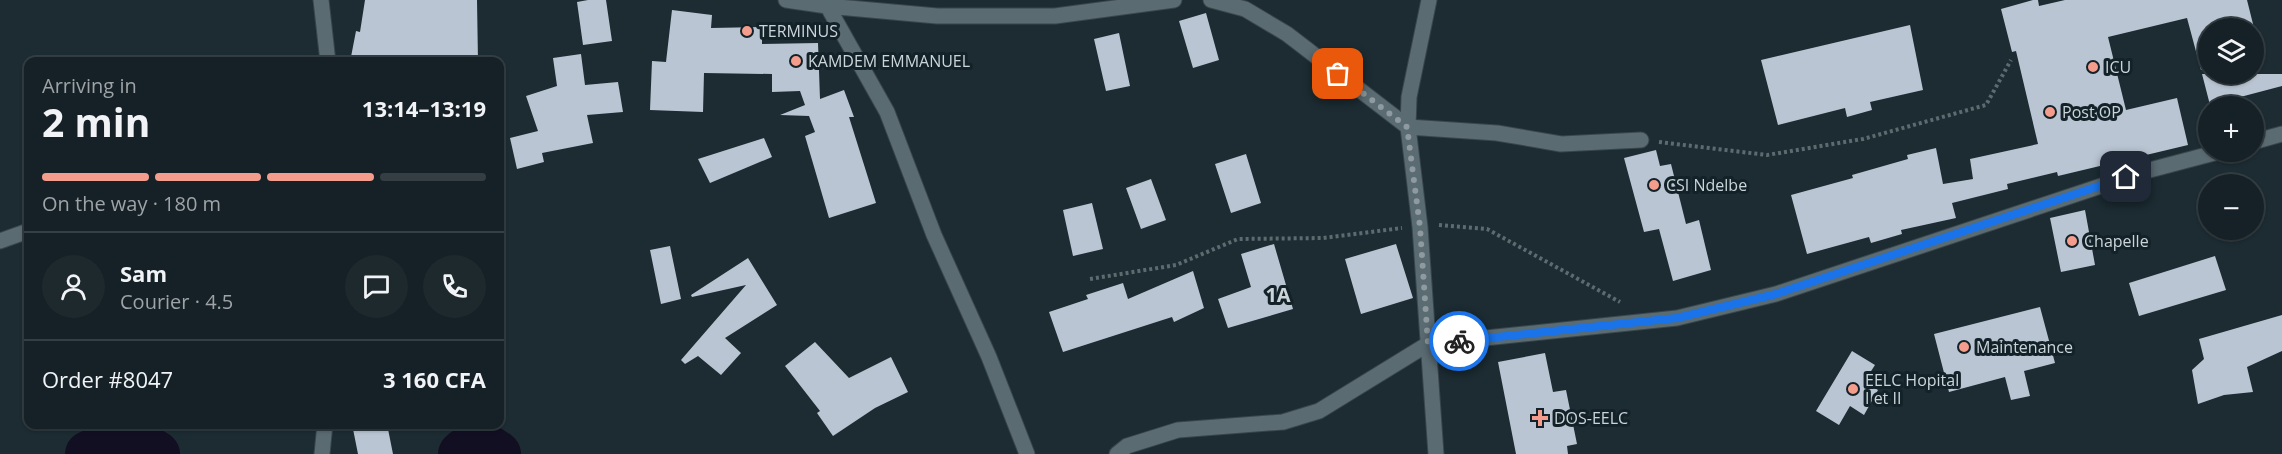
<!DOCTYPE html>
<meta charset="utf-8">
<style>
:root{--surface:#152126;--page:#1e292e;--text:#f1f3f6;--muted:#9da3a7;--line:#343e43;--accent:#f49d8d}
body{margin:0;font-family:"Open Sans",sans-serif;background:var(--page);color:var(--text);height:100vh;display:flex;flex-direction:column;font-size:22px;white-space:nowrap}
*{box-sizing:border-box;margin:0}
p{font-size:20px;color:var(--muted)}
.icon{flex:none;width:33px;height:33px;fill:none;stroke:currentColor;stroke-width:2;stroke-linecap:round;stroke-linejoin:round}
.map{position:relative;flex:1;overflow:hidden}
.drawer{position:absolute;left:24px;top:57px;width:480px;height:372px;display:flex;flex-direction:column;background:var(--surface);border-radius:12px;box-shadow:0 2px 4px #0004,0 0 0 2px var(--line)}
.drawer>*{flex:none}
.fabs{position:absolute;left:2198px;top:18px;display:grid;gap:12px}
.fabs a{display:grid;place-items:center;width:66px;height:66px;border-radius:50%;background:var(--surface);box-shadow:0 2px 4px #0004,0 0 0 2px var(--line);font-size:30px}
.pin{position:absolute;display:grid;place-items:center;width:51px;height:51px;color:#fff;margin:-26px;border-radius:12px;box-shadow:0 3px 9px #0006}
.courier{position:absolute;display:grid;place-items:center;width:60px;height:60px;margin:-30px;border:4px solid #1a73e8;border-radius:50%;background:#fff;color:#222;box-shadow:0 2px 8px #0007}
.headline em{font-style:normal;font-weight:700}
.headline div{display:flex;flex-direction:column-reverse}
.headline{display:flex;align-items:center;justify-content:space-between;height:102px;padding:0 18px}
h1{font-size:39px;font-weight:700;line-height:45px}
.bar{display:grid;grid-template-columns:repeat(4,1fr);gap:9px 6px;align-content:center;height:72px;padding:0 18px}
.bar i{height:8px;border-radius:4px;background:var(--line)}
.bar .selected{background:var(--accent)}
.bar p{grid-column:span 4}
.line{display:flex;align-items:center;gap:15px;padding:0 18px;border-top:2px solid var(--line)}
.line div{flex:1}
.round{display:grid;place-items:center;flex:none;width:63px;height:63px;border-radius:32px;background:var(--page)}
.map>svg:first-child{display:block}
</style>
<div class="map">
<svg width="2282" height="454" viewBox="0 0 2282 454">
<rect width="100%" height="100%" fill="#1c2c32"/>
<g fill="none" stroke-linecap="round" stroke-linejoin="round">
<!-- river -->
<path stroke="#120f23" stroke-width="46" d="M88 454C121 439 125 434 157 454
M461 454C474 441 484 443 498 454"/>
</g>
<!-- building -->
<path fill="#bac5d3" d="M365 0H477L478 62H350L356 31 360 32Z
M588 0H606L612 41 583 45 577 2Z
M2033 0H2038L2039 6 2065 0H2247L2254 28H2208V69L2201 70 2187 18 2108 37 2126 110 2177 98 2188 145 2058 176 2057 172 2007 184 2008 189 1952 203 1956 218 1901 230 1902 234 1871 243 1869 237 1807 254 1791 195 1853 178 1852 175 1908 159 1907 155 1936 148 1943 184 1973 179 1970 159 2038 144 2016 51 2012 52 2001 9Z
M672 10 712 15 711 28 762 27V44L818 43 820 99 844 90 854 117H849L876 203 829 218 805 136 815 132 809 116 780 115 805 105 800 91 772 92V74L704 73 703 112 650 110 652 61 666 62Z
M1206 13 1219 60 1193 68 1179 21Z
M1910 25 1923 90 1870 102 1872 110 1847 117 1845 108 1778 125 1761 60Z
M1119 33 1130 86 1106 91 1094 39Z
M581 54 585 85 618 82 623 112 587 115 593 143 542 153 544 162 517 169 510 138 538 131 526 96 557 86 553 58Z
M2202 74H2282V86L2210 105Z
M764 138 772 157 710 183 698 159Z
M1656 150 1660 166 1671 164 1686 224 1699 220 1711 270 1673 281 1659 229 1644 232 1624 158Z
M1246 154 1261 203 1231 213 1215 164Z
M1151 179 1166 220 1141 229 1126 188Z
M1092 203 1103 249 1073 256 1063 210Z
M2085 210 2095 265 2061 272 2050 218Z
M1274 244 1293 309 1228 328 1218 299 1251 287 1241 254Z
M1396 244 1413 298 1361 314 1345 259Z
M670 246 681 299 661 304 650 250Z
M2215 256 2226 290 2139 316 2129 283Z
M748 258 777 305 725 338 741 353 721 375 698 356 685 364 681 360 746 285 692 297 691 295Z
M1193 271 1204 308 1174 322 1172 317 1063 352 1049 312 1088 299 1086 295 1123 283 1128 299Z
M2040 307 2055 363 2024 371 2030 396 2011 400 2005 377 1949 392 1934 334Z
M2282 315V351L2247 367 2253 392 2224 395 2198 404 2192 370 2204 359 2199 339Z
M815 342 849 378 891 357 908 392 875 408 833 436 817 413 820 411 785 366Z
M1852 351 1875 365 1864 382 1878 390 1864 415 1850 406 1839 425 1816 411Z
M1545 353 1553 392 1566 390 1577 444 1567 446 1568 454H1516L1498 362Z
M352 424H387L393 454H358Z"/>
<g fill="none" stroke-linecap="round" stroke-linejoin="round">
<!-- minor casing -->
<g stroke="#39464c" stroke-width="17">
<path id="minor" d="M321 0 328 62
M786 0 827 6 937 16H1055L1174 0
M824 0 887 112 934 235 989 357 1027 454
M1211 0 1245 9 1287 34 1408 127 1497 133 1561 144 1641 140
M1429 0 1409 97 1408 127 1420 227 1436 454
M2253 142 2282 134
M0 241 28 231
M322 454 325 424
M1117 454 1127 446 1178 430 1283 422 1319 411 1428 344 1677 318 1776 294 2146 171 2218 152"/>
</g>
<!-- path -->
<path stroke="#5d6b70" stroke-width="4" stroke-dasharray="3 3" stroke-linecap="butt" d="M1659 142 1767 155 1863 139 1986 105 2011 60
M1439 225 1487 229 1620 302
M1090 279 1176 265 1238 239 1323 238 1402 228"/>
<!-- minor -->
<use href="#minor" stroke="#5a6b72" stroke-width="15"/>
</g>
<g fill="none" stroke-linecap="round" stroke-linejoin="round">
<!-- done -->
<path stroke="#8e9a9f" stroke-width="6" stroke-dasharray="0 10.8" d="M1338 74 1407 127 1420 227 1428 344 1459 341"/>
<!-- route -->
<path stroke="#1a73e8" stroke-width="8" d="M1459 341 1677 318 1776 294 2126 177"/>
</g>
<!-- markers -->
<g fill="#f49d8d" stroke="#132228" stroke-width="2">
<circle cx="747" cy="31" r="6"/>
<circle cx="796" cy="61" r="6"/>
<circle cx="2093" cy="67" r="6"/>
<circle cx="2050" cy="112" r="6"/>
<circle cx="1654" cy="185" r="6"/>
<circle cx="2072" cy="241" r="6"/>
<circle cx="1964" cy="347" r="6"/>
<circle cx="1853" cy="389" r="6"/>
<path d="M1537 409h6v6h6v6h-6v6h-6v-6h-6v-6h6z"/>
</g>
<g text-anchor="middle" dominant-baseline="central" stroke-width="6" stroke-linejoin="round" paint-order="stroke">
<!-- poi labels -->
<g font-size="16" fill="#cbd5d9" stroke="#132228" text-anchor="start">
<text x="759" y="31">TERMINUS</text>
<text x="808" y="61">KAMDEM EMMANUEL</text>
<text x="2105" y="67">ICU</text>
<text x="2062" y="112">Post OP</text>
<text x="1666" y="185">CSI Ndelbe</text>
<text x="2084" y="241">Chapelle</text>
<text x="1976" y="347">Maintenance</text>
<text x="1865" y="380">EELC Hopital<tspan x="1865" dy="18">I et II</tspan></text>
<text x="1554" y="418">DOS-EELC</text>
</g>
<!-- quarter labels -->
<g font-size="20" font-weight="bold" fill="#cbd5d9" stroke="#132228">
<text x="1278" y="294">1A</text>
</g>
</g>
</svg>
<div class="fabs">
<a><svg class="icon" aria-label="layers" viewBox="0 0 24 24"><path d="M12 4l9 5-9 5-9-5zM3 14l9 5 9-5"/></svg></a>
<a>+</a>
<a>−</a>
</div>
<div class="pin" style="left:1338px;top:74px;background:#ea580c"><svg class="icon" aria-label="bag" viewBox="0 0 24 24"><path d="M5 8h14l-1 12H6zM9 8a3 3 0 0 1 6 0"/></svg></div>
<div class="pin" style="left:2126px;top:177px;background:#1f2937"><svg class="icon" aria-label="home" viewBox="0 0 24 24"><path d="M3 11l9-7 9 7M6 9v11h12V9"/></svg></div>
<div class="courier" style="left:1459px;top:341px"><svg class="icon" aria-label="bike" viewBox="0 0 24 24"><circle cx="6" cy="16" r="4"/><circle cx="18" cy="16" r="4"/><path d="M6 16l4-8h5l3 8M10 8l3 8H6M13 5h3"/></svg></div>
<section class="drawer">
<div class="headline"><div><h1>2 min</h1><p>Arriving in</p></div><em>13:14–13:19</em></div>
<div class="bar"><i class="selected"></i><i class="selected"></i><i class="selected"></i><i></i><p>On the way · 180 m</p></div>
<div class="line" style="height:108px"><a class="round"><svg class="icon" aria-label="person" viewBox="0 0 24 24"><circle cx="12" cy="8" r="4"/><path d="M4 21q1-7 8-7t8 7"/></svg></a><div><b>Sam</b><p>Courier · 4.5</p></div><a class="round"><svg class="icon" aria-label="chat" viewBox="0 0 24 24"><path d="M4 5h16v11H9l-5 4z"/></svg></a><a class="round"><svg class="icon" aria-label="phone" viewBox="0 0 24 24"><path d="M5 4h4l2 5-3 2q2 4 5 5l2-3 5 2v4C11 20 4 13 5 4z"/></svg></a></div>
<div class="line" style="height:78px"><div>Order #8047</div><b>3 160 CFA</b></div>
</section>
</div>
